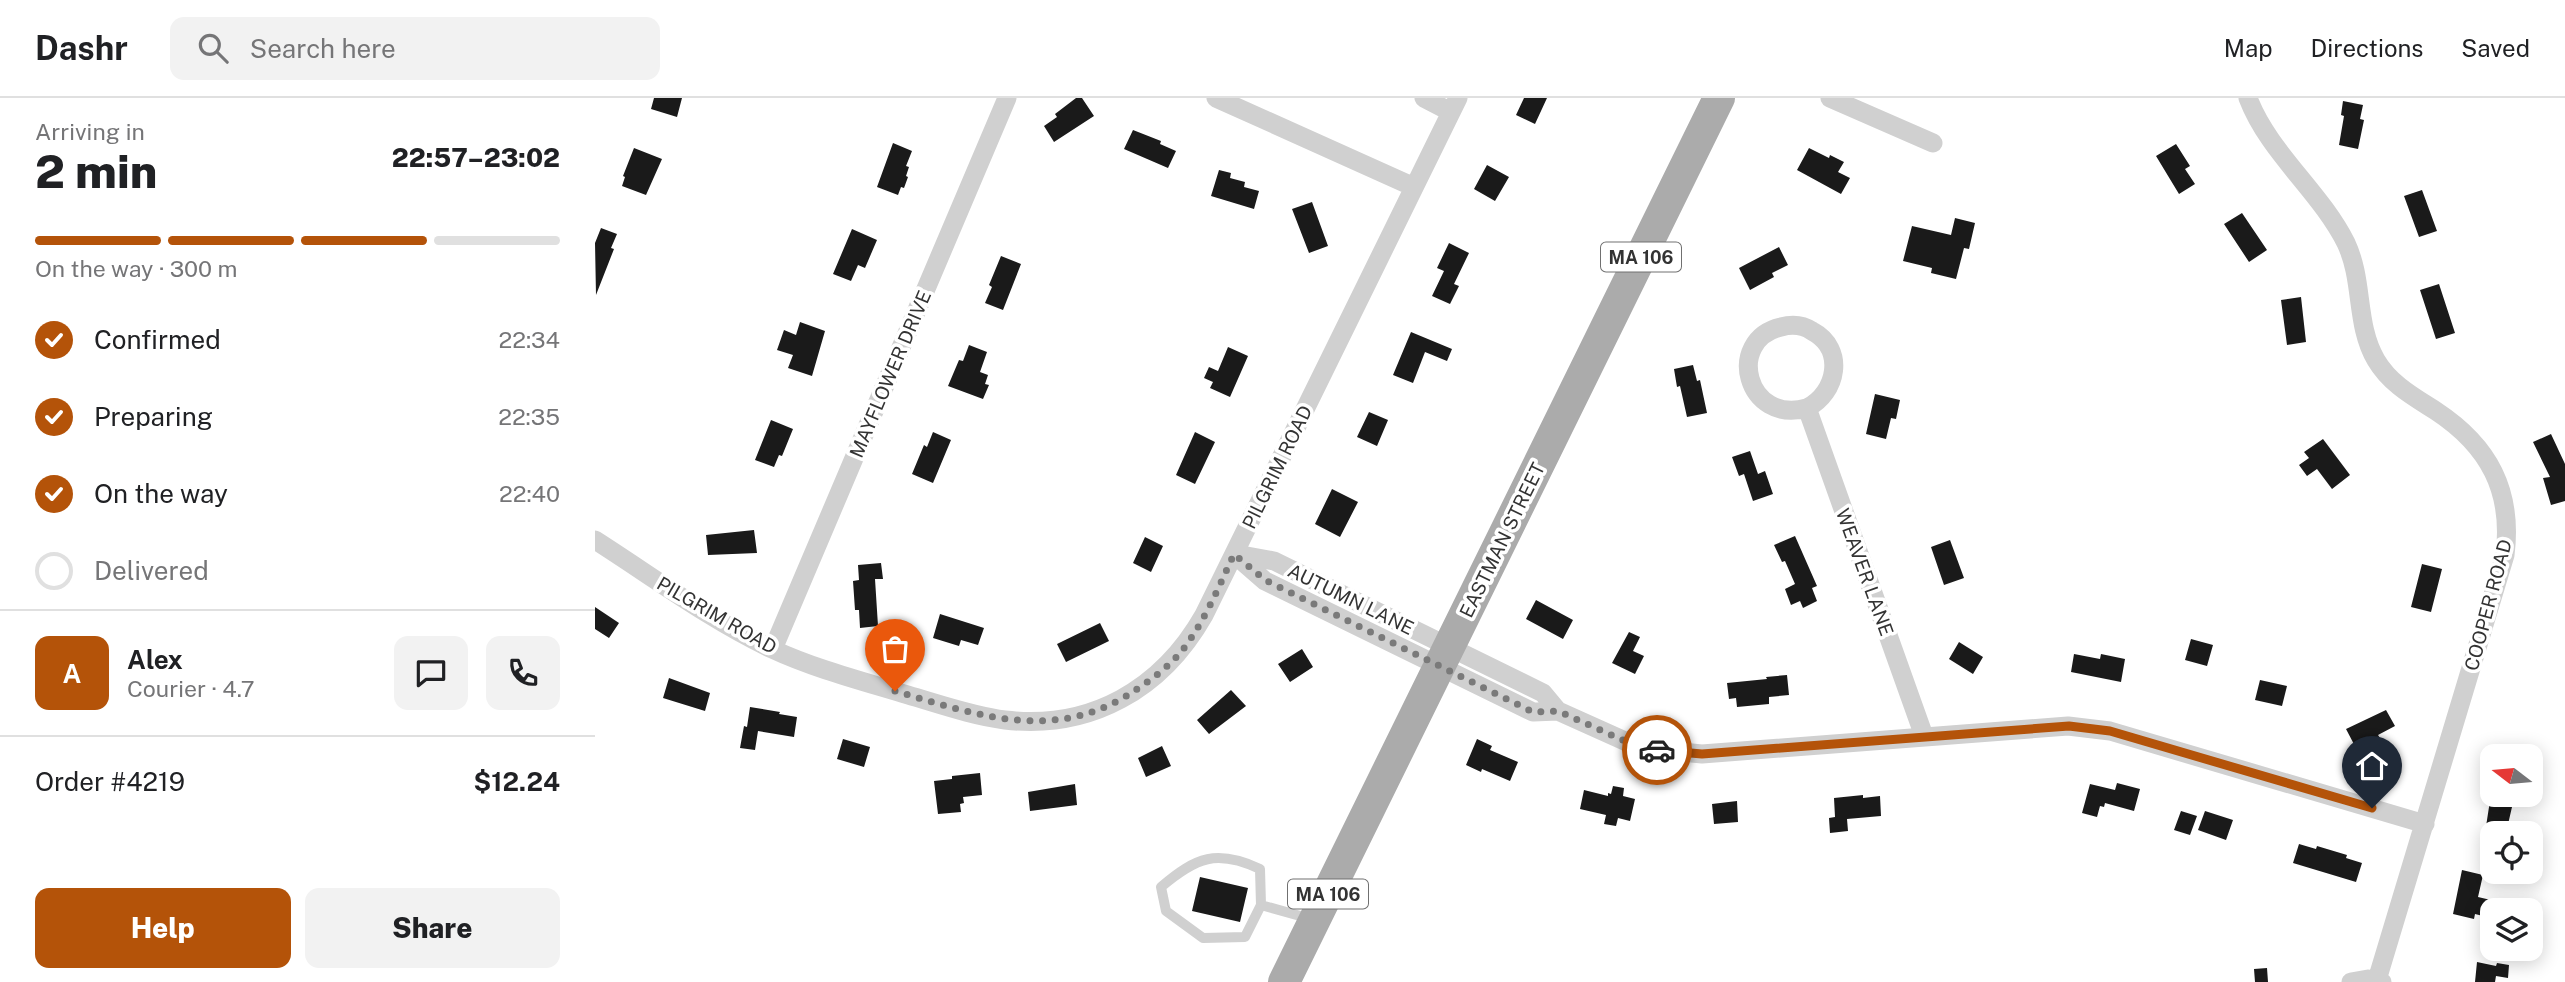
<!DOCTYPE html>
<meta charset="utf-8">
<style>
:root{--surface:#fff;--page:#f2f2f2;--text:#202124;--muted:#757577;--line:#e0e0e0;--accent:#b45309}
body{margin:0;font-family:"Public Sans",sans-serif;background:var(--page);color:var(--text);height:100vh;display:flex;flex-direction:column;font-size:26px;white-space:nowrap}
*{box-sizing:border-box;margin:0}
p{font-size:23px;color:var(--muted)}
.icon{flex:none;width:38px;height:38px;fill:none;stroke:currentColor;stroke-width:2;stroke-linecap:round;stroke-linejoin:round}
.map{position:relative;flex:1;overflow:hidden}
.panel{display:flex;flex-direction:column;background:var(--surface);width:595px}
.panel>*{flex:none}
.needle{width:46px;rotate:286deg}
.controls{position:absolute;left:1885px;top:646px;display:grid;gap:14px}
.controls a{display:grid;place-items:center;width:63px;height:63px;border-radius:14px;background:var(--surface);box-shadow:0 4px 18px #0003;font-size:35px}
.pin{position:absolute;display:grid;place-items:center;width:60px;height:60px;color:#fff;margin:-72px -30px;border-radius:50% 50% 50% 0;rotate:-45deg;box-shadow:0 0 7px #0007}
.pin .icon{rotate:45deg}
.courier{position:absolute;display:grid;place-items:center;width:70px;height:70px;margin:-35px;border:5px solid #b45309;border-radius:50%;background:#fff;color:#222;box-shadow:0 2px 9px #0007}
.summary em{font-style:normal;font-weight:800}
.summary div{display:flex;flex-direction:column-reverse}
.summary{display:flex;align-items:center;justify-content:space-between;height:119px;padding:0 35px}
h1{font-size:46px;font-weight:800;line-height:52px}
.bar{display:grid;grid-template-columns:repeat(4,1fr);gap:10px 7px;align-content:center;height:84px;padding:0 35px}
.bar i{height:9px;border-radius:5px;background:var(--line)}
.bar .selected{background:var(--accent)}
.bar p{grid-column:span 4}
.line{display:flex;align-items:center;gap:18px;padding:0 35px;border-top:2px solid var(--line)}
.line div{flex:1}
.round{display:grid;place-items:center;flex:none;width:74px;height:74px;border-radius:14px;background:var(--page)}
ol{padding:0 35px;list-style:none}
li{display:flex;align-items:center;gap:21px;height:77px}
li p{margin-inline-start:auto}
li .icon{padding:7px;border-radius:50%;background:var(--accent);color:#fff;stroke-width:4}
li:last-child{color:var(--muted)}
li i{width:38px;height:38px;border:4px solid var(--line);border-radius:50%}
.button{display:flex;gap:14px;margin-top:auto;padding:14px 35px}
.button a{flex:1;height:80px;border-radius:14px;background:var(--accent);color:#fff;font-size:28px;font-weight:800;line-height:80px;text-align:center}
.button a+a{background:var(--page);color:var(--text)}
header{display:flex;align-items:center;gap:42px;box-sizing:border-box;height:98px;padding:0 35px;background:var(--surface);border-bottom:2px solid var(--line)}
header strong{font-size:33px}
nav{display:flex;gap:38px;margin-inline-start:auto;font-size:24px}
.search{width:490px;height:63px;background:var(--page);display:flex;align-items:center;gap:18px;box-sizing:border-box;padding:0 24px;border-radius:14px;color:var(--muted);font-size:26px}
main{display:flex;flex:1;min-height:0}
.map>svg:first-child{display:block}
</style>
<header>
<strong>Dashr</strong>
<div class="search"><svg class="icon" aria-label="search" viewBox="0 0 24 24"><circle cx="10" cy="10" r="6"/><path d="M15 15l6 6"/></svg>Search here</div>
<nav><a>Map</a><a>Directions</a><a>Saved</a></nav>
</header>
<main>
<section class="panel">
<div class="summary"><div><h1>2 min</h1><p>Arriving in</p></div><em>22:57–23:02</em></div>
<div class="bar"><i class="selected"></i><i class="selected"></i><i class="selected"></i><i></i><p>On the way · 300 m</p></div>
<ol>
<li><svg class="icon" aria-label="check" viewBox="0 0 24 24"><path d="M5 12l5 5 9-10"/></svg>Confirmed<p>22:34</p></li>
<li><svg class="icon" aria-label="check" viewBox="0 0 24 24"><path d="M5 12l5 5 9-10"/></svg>Preparing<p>22:35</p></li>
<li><svg class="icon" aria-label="check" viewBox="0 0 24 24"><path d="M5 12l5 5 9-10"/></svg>On the way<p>22:40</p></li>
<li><i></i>Delivered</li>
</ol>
<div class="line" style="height:126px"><b class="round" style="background:var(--accent);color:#fff">A</b><div><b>Alex</b><p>Courier · 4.7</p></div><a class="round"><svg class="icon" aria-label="chat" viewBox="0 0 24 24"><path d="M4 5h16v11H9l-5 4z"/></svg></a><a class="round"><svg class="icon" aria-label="phone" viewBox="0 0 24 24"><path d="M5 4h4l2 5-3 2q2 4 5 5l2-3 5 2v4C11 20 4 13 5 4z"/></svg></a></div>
<div class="line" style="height:91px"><div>Order #4219</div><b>$12.24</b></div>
<div class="button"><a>Help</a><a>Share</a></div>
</section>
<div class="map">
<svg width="1970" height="884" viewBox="0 0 1970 884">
<rect width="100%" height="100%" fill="#fff"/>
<!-- building -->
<path fill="#1a1a1a" d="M59 0H87L82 19 56 11Z
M481 0H487L499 18 459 44 449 28 462 19 460 16Z
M929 0H952L940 26 921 17Z
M1748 3 1768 7 1765 21 1769 22 1763 51 1744 47 1749 18 1746 17Z
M538 32 566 43 565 46 581 53 573 70 529 51Z
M298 45 317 53 311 68 314 69 311 78 313 79 309 90 306 89 303 97 282 89Z
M1581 46 1595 68 1590 71 1600 86 1584 96 1561 58Z
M39 50 67 61 51 97 27 88 30 79 28 78Z
M1214 50 1234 60 1235 57 1249 64 1243 74 1255 80 1246 96 1202 72Z
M892 67 914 79 900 103 879 91Z
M624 72 636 75 635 80 650 84 649 89 664 93 659 111 616 98Z
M1827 92 1842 133 1824 139 1809 98Z
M717 104 733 148 714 155 697 111Z
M1647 115 1672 152 1654 164 1629 126Z
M1360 120 1380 125 1374 151 1369 150 1361 181 1336 175 1337 170 1308 163 1317 128 1356 137Z
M6 130 22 136 16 150 19 151 1 197 0 145Z
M257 131 282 142 270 170 263 167 256 183 238 176Z
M854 145 874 155 859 186 864 188 855 206 837 198 849 173 842 170Z
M1184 149 1193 167 1177 175 1179 179 1155 192 1144 170Z
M406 158 426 166 408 212 390 205 397 189 394 187Z
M1844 186 1860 235 1841 241 1825 192Z
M1706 199 1711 244 1692 247 1686 202Z
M205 224 230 233 217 278 193 270 198 257 182 252 189 232 201 237Z
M816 234 857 251 852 263 830 254 818 285 798 277Z
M374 247 392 254 385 274 393 277 390 286 394 287 388 301 353 288 364 262 368 263Z
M633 249 653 258 635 299 615 290 618 284 609 280 614 269 623 273Z
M1098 267 1102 283 1105 282 1112 315 1092 319 1085 288 1082 289 1079 271Z
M1280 296 1305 302 1301 321 1296 320 1291 341 1271 336Z
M774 314 793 322 782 348 762 339Z
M176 322 198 331 187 358 184 357 179 369 160 362Z
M338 334 356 342 338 385 317 376 329 347 332 349Z
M600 334 620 344 600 386 581 377Z
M1956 336 1970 366V403L1956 407 1948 380 1955 379 1938 344Z
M1728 341 1755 377 1737 391 1722 371 1712 378 1704 367 1714 360 1709 354Z
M1155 353 1163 376 1170 373 1178 396 1158 403 1149 376 1144 378 1137 359Z
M737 391 763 404 745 439 720 426Z
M159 432 162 455 113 457 111 437Z
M1200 438 1222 488 1217 490 1222 503 1208 510 1205 503 1196 507 1190 491 1200 486 1190 463 1187 464 1179 447Z
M550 439 568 448 556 474 538 465Z
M1355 442 1369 480 1349 487 1336 449Z
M286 465 288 481H280L283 528 265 530 264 512H260L258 483 264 482 263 467Z
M1827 466 1847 471 1836 514 1816 509Z
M941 502 978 522 968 541 931 521Z
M0 509 24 525 14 540 0 531Z
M345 516 389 530 383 547 366 542 364 548 338 540Z
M505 525 514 543 471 564 462 546Z
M1034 534 1045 539 1038 553 1049 558 1040 576 1017 565Z
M1596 541 1618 547 1612 568 1590 562Z
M1364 544 1388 559 1378 576 1354 561Z
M707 551 718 569 695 584 683 566Z
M1479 556 1505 561 1506 556 1530 561 1526 584 1476 574Z
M1192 577 1194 597 1174 599V606L1142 609 1141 600 1134 601 1132 585 1172 581 1171 579Z
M74 580 115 595 110 613 68 600Z
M1665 582 1692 588 1687 608 1660 602Z
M636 592 651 608 614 636 602 622Z
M155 609 185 614 184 616 202 619 199 639 163 633 160 652 145 650 149 628 152 629Z
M1791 612 1800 628 1783 637 1785 640 1762 652 1751 631Z
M248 641 275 649 269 669 242 661Z
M882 641 897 648 895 652 923 664 915 683 887 671 886 674 871 667Z
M567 648 576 668 551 679 543 660Z
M385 675 387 697 368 699 369 705 365 706 366 714 343 716 339 683 357 681V678Z
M1522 685 1545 691 1539 713 1510 705 1509 709 1505 708 1502 719 1487 715 1495 686 1520 692Z
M480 686 482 707 435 713 433 694Z
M1018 688 1029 690 1028 698 1040 701 1035 723 1023 720 1021 728 1009 726 1011 717 985 711 989 692 1013 698V695L1016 696Z
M1896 696H1920L1911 735H1890Z
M1268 697V700L1285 698 1286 718 1252 721 1253 733 1235 735 1234 720 1240 719 1239 700Z
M1142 703 1143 724 1119 726 1117 706Z
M1586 713 1602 718 1595 737 1579 732Z
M1610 713 1638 722 1631 742 1603 732Z
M1704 746 1721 751 1722 748 1752 757 1751 760 1767 765 1761 784 1698 765Z
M1867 772 1888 777 1883 799 1900 803 1896 820 1880 816 1879 821 1858 816Z
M605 779 653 790 645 824 597 813Z
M1882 864 1901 868 1902 865 1914 867 1913 880 1901 878 1900 884H1880Z
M1672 870 1673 884H1660L1659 871Z"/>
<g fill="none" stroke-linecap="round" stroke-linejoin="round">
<!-- lane -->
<path stroke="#d0d0d0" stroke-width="10" d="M666 807 665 771C622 751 601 759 566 789L571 813 608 840 650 839 666 807 716 821"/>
<!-- street -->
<path stroke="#d0d0d0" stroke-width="19" d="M621 0 819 89
M829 0 856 14
M1235 0 1338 45
M1653 0C1674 55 1725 93 1751 145 1769 183 1760 226 1781 262 1795 286 1819 299 1841 313 1894 348 1918 393 1910 457L1782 882
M1212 310C1242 295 1251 251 1217 233 1208 227 1197 226 1186 229 1130 242 1151 327 1212 310L1329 638
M0 442C58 479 114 521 177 551 220 571 267 583 313 597 344 606 378 618 410 622 496 632 567 591 609 517L863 0
M639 456 670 483 938 614 963 613 1032 644 1056 651 1107 656 1473 628 1515 633 1830 726
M641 456 679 463 948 595 963 613
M178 551 412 0
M1756 884 1773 881 1787 884"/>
<!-- primary -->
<path stroke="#ababab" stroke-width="32" d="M689 884 1124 0"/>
</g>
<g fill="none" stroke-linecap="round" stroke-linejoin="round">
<!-- done -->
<path stroke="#7a7a7a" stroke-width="7" stroke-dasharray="0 12.6" d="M300 593C385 618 464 647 545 589 563 577 580 563 592 546 612 518 625 486 639 456L670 482 938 614 963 613 1032 644 1062 652"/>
<!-- route -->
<path stroke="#b45309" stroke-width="9" d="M1062 652 1107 656 1474 628 1515 633 1777 710"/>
</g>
<g text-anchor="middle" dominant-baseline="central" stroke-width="7" stroke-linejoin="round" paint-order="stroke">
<!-- shield labels -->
<g fill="#fff" stroke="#707070" stroke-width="2">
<rect x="1006" y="144.5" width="80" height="29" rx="5"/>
<rect x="693" y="781.5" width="80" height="29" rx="5"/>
</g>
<g font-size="18" font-weight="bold" fill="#333">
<text x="1046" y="159">MA 106</text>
<text x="733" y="796">MA 106</text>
</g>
<!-- street labels -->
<g font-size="19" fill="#333" stroke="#fff">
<text transform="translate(295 276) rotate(-67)">MAYFLOWER DRIVE</text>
<text transform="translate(682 369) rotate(-64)">PILGRIM ROAD</text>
<text transform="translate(907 442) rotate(-64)">EASTMAN STREET</text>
<text transform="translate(1270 474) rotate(70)">WEAVER LANE</text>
<text transform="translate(756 501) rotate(26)">AUTUMN LANE</text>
<text transform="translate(1893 507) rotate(-75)">COOPER ROAD</text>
<text transform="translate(122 517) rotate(30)">PILGRIM ROAD</text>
</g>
</g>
</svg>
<div class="controls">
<a><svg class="needle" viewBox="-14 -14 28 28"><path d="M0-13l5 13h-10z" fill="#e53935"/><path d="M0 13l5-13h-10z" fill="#757577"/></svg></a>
<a><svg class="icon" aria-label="locate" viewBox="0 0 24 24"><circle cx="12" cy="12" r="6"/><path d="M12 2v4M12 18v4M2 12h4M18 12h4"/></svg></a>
<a><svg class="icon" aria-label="layers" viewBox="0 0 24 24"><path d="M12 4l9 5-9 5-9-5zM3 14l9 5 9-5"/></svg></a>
</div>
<div class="pin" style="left:300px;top:593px;background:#ea580c"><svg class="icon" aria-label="bag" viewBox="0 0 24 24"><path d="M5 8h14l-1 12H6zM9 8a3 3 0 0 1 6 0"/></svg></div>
<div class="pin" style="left:1777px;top:710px;background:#1f2937"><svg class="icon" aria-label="home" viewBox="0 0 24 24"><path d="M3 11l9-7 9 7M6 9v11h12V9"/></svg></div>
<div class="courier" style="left:1062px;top:652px"><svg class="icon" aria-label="car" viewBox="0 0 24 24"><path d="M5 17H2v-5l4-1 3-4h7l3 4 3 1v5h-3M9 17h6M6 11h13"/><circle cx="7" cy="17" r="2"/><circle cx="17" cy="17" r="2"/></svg></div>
</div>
</main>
